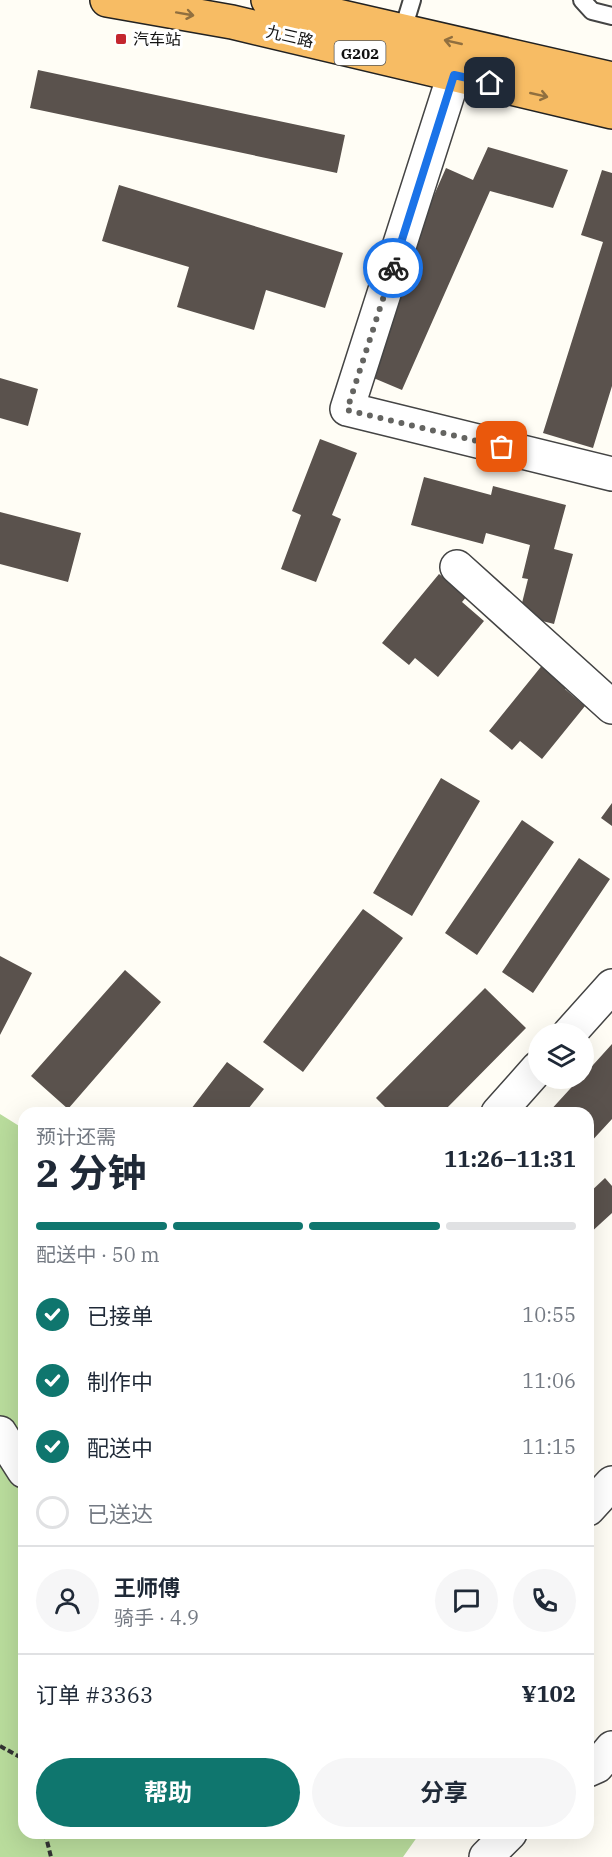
<!DOCTYPE html>
<html lang="zh">
<meta charset="utf-8">
<style>
:root{--surface:#fff;--page:#f6f6f7;--text:#1f2937;--muted:#747a83;--line:#e0e1e3;--accent:#0f766e}
body{margin:0;font-family:"IBM Plex Serif","Noto Sans SC",serif;background:var(--page);color:var(--text);height:100vh;display:flex;flex-direction:column;font-size:22px;white-space:nowrap}
*{box-sizing:border-box;margin:0}
p{font-size:20px;color:var(--muted)}
.icon{flex:none;width:33px;height:33px;fill:none;stroke:currentColor;stroke-width:2;stroke-linecap:round;stroke-linejoin:round}
.map{position:relative;flex:1;overflow:hidden}
.panel{position:absolute;left:18px;top:1107px;width:576px;height:732px;display:flex;flex-direction:column;background:var(--surface);border-radius:18px;box-shadow:0 6px 24px #0002}
.panel>*{flex:none}
.buttons{position:absolute;left:528px;top:1023px;display:grid;gap:12px}
.buttons a{display:grid;place-items:center;width:66px;height:66px;border-radius:50%;background:var(--surface);box-shadow:0 6px 24px #0002;font-size:30px}
.pin{position:absolute;display:grid;place-items:center;width:51px;height:51px;color:#fff;margin:-26px;border-radius:12px;box-shadow:0 3px 9px #0006}
.courier{position:absolute;display:grid;place-items:center;width:60px;height:60px;margin:-30px;border:4px solid #1a73e8;border-radius:50%;background:#fff;color:#222;box-shadow:0 2px 8px #0007}
.headline em{font-style:normal;font-weight:700}
.headline div{display:flex;flex-direction:column-reverse}
.headline{display:flex;align-items:center;justify-content:space-between;height:102px;padding:0 18px}
h1{font-size:39px;font-weight:700;line-height:45px}
.bar{display:grid;grid-template-columns:repeat(4,1fr);gap:9px 6px;align-content:center;height:72px;padding:0 18px}
.bar i{height:8px;border-radius:4px;background:var(--line)}
.bar .selected{background:var(--accent)}
.bar p{grid-column:span 4}
.line{display:flex;align-items:center;gap:15px;padding:0 18px;border-top:2px solid var(--line)}
.line div{flex:1}
.round{display:grid;place-items:center;flex:none;width:63px;height:63px;border-radius:32px;background:var(--page)}
ol{padding:0 18px;list-style:none}
li{display:flex;align-items:center;gap:18px;height:66px}
li p{margin-inline-start:auto}
li .icon{padding:6px;border-radius:50%;background:var(--accent);color:#fff;stroke-width:4}
li:last-child{color:var(--muted)}
li i{width:33px;height:33px;border:3px solid var(--line);border-radius:50%}
.primary-button{display:flex;gap:12px;margin-top:auto;padding:12px 18px}
.primary-button a{flex:1;height:69px;border-radius:36px;background:var(--accent);color:#fff;font-size:24px;font-weight:700;line-height:69px;text-align:center}
.primary-button a+a{background:var(--page);color:var(--text)}
.map>svg:first-child{display:block}
</style>
<div class="map">
<svg width="612" height="1857" viewBox="0 0 612 1857">
<rect width="100%" height="100%" fill="#fffdf5"/>
<!-- forest -->
<path fill="#b9dc9c" d="M0 1114 24 1129V1833H420L403 1857H0Z"/>
<!-- building -->
<path fill="#5a524d" d="M38 70 345 135 337 173 30 108Z
M488 147 568 170 553 208 490 191 402 390 364 374 386 304 446 168 473 180Z
M602 170 612 173V386L593 448 543 433 603 242 581 235Z
M119 185 343 253 325 308 266 290 254 330 177 307 189 267 102 241Z
M0 378 38 389 28 426 0 418Z
M320 439 357 453 332 515 341 519 316 582 281 569 301 515 292 511Z
M424 477 491 495 493 486 566 505 554 549 573 554 554 624 519 615 528 579 522 578 530 545 486 533 483 544 411 525Z
M0 512 81 533 68 582 0 564Z
M439 574 467 596 462 602 484 621 438 677 415 658 409 665 382 643Z
M544 663 569 683 565 689 585 706 542 759 520 741 512 750 489 731Z
M441 778 480 801 412 916 373 893Z
M612 803V826L601 818Z
M522 820 554 842 477 955 445 933Z
M579 858 610 879 533 993 502 972Z
M363 909 403 938 303 1072 263 1042Z
M0 956 32 973 0 1035Z
M125 970 161 1002 68 1109 31 1076Z
M485 988 526 1028 442 1113H391L376 1098Z
M612 1044V1119L588 1145V1113H548L580 1078H584V1075Z
M227 1062 264 1089 245 1113H188Z
M605 1178 612 1186V1213L588 1235V1194Z"/>
<g fill="none" stroke-linecap="round" stroke-linejoin="round">
<!-- service casing -->
<g stroke="#444" stroke-width="20">
<path id="service" d="M582 0 592 11 612 16
M401 36 412 0"/>
</g>
<!-- minor casing -->
<g stroke="#444" stroke-width="36">
<path id="minor" d="M454 75 347 409 612 474
M457 567 612 707
M569 1034 612 986
M498 1113 538 1068
M0 1433 24 1471
M588 1509 612 1483
M588 1770 597 1766 612 1748
M486 1857 510 1833"/>
</g>
<!-- trunk casing -->
<g stroke="#222" stroke-width="36">
<path id="trunk" d="M107 0 232 22 612 112
M268 0 612 79"/>
</g>
<!-- path -->
<path stroke="#333" stroke-width="4" stroke-dasharray="6 3" stroke-linecap="butt" d="M0 1746 20 1757 24 1768
M45 1833 51 1857"/>
<!-- service -->
<use href="#service" stroke="#fff" stroke-width="16"/>
<!-- minor -->
<use href="#minor" stroke="#fff" stroke-width="33"/>
<!-- trunk -->
<use href="#trunk" stroke="#f7bc64" stroke-width="33"/>
</g>
<!-- one-way arrows -->
<defs><path id="oneway-shaft" d="M-6 0H5M1.5-3L5.5 0L1.5 3" fill="none" stroke-width="1.6" stroke-linecap="round" stroke-linejoin="round" transform="scale(1.5)"/></defs>
<g stroke="#906f3f">
<use href="#oneway-shaft" transform="translate(185 14) rotate(10)"/>
<use href="#oneway-shaft" transform="translate(453 42) rotate(-167)"/>
<use href="#oneway-shaft" transform="translate(539 95) rotate(13)"/>
</g>
<g fill="none" stroke-linecap="round" stroke-linejoin="round">
<!-- done -->
<path stroke="#646461" stroke-width="6" stroke-dasharray="0 10.8" d="M393 268 347 410 502 447"/>
<!-- route -->
<path stroke="#1a73e8" stroke-width="8" d="M393 268 454 75 490 83"/>
</g>
<!-- markers -->
<rect fill="#c4262e" stroke="#fff" stroke-width="2" x="115" y="33" width="12" height="12" rx="3"/>
<g text-anchor="middle" dominant-baseline="central" stroke-width="6" stroke-linejoin="round" paint-order="stroke">
<!-- shield labels -->
<rect fill="#fff" stroke="#585858" stroke-width="1.5" x="334.5" y="41" width="51" height="24" rx="4.5"/>
<g font-size="15" font-weight="bold" fill="#111">
<text x="360" y="53">G202</text>
</g>
<!-- street labels -->
<g font-size="16" fill="#111" stroke="#fff">
<text transform="translate(290 36) rotate(13)">九三路</text>
</g>
<!-- poi labels -->
<g font-size="16" fill="#111" stroke="#fff" text-anchor="start">
<text x="133" y="39">汽车站</text>
</g>
</g>
</svg>
<div class="buttons">
<a><svg class="icon" aria-label="layers" viewBox="0 0 24 24"><path d="M12 4l9 5-9 5-9-5zM3 14l9 5 9-5"/></svg></a>
</div>
<div class="pin" style="left:502px;top:447px;background:#ea580c"><svg class="icon" aria-label="bag" viewBox="0 0 24 24"><path d="M5 8h14l-1 12H6zM9 8a3 3 0 0 1 6 0"/></svg></div>
<div class="pin" style="left:490px;top:83px;background:#1f2937"><svg class="icon" aria-label="home" viewBox="0 0 24 24"><path d="M3 11l9-7 9 7M6 9v11h12V9"/></svg></div>
<div class="courier" style="left:393px;top:268px"><svg class="icon" aria-label="bike" viewBox="0 0 24 24"><circle cx="6" cy="16" r="4"/><circle cx="18" cy="16" r="4"/><path d="M6 16l4-8h5l3 8M10 8l3 8H6M13 5h3"/></svg></div>
<section class="panel">
<div class="headline"><div><h1>2 分钟</h1><p>预计还需</p></div><em>11:26–11:31</em></div>
<div class="bar"><i class="selected"></i><i class="selected"></i><i class="selected"></i><i></i><p>配送中 · 50 m</p></div>
<ol>
<li><svg class="icon" aria-label="check" viewBox="0 0 24 24"><path d="M5 12l5 5 9-10"/></svg>已接单<p>10:55</p></li>
<li><svg class="icon" aria-label="check" viewBox="0 0 24 24"><path d="M5 12l5 5 9-10"/></svg>制作中<p>11:06</p></li>
<li><svg class="icon" aria-label="check" viewBox="0 0 24 24"><path d="M5 12l5 5 9-10"/></svg>配送中<p>11:15</p></li>
<li><i></i>已送达</li>
</ol>
<div class="line" style="height:108px"><a class="round"><svg class="icon" aria-label="person" viewBox="0 0 24 24"><circle cx="12" cy="8" r="4"/><path d="M4 21q1-7 8-7t8 7"/></svg></a><div><b>王师傅</b><p>骑手 · 4.9</p></div><a class="round"><svg class="icon" aria-label="chat" viewBox="0 0 24 24"><path d="M4 5h16v11H9l-5 4z"/></svg></a><a class="round"><svg class="icon" aria-label="phone" viewBox="0 0 24 24"><path d="M5 4h4l2 5-3 2q2 4 5 5l2-3 5 2v4C11 20 4 13 5 4z"/></svg></a></div>
<div class="line" style="height:78px"><div>订单 #3363</div><b>¥102</b></div>
<div class="primary-button"><a>帮助</a><a>分享</a></div>
</section>
</div>
